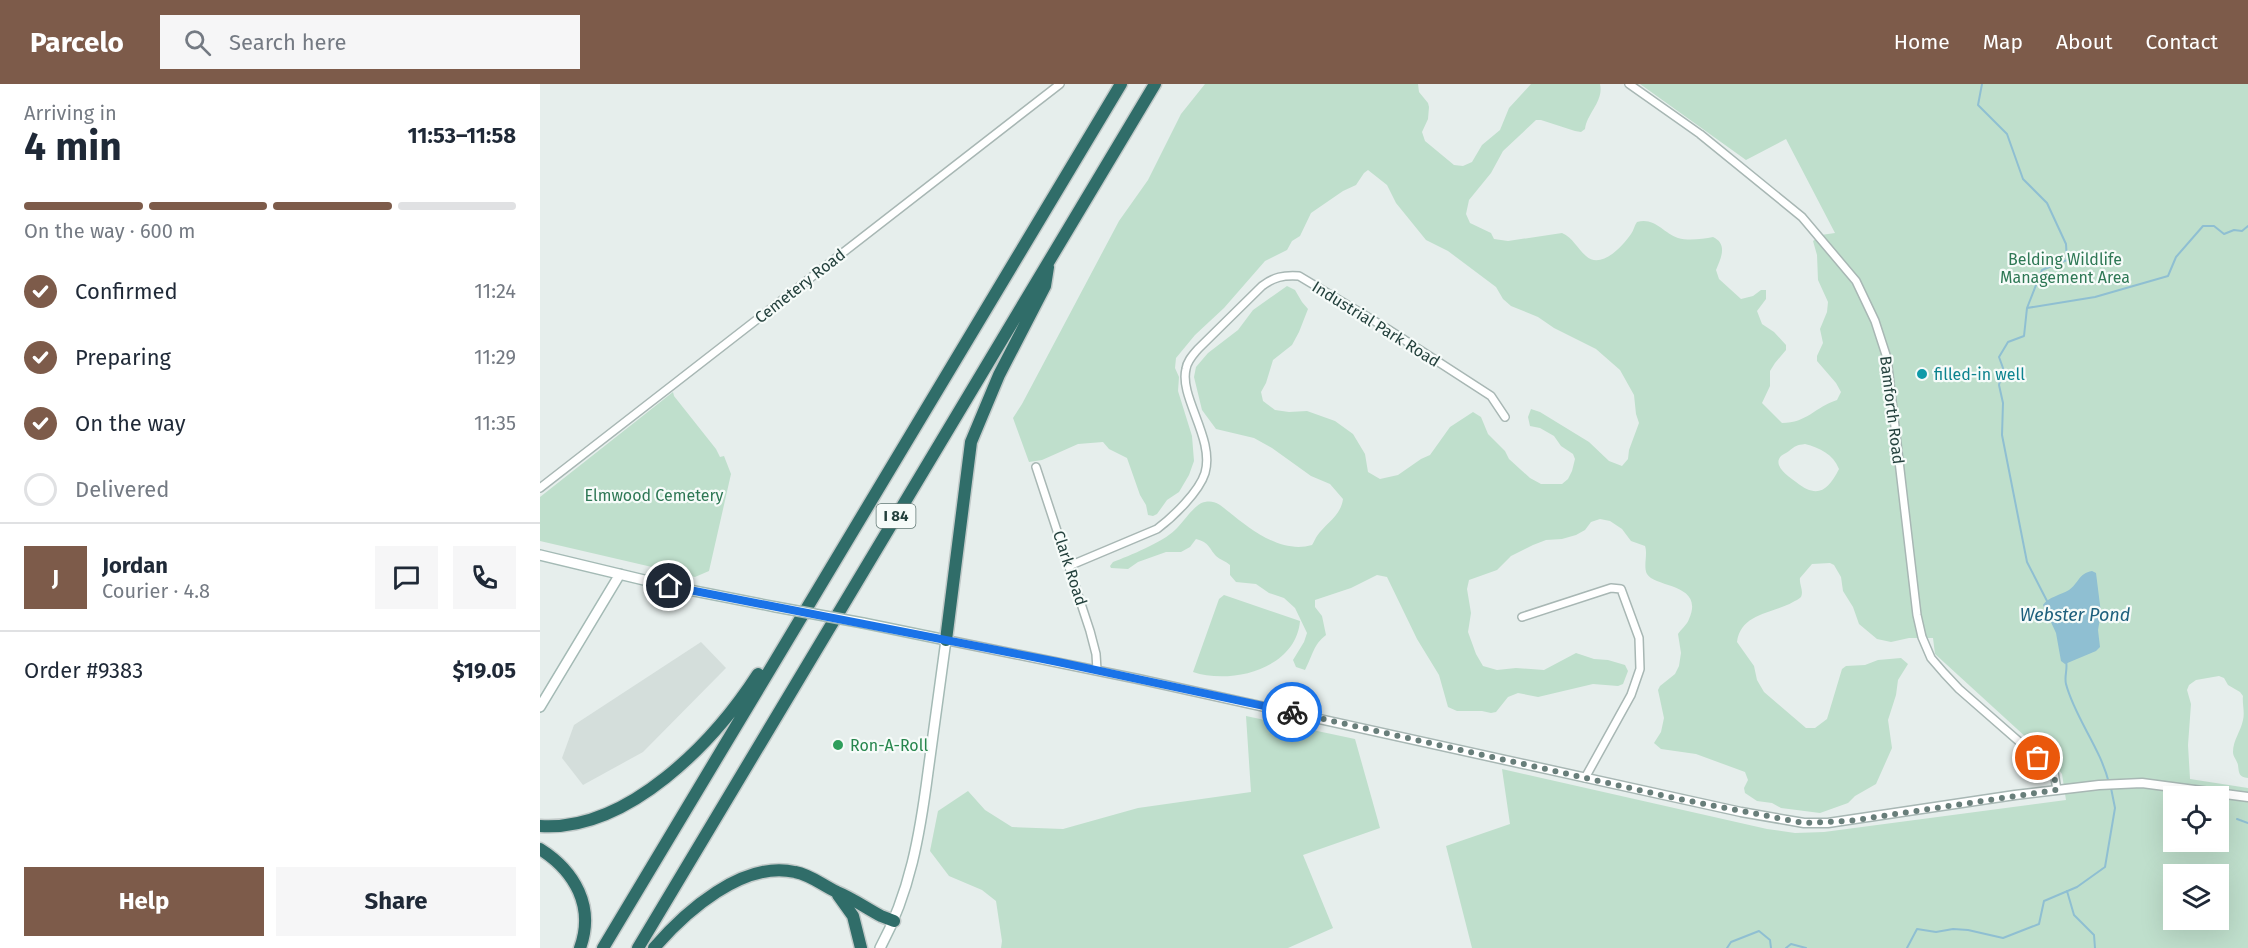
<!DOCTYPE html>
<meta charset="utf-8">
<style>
:root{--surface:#fff;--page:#f6f6f7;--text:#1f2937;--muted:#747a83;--line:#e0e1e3;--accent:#7d5b4a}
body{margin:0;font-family:"Fira Sans",sans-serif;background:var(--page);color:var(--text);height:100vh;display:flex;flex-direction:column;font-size:22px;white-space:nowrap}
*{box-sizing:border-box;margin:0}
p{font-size:20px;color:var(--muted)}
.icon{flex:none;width:33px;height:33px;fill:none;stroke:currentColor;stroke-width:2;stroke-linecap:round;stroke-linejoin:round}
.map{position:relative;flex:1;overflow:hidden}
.side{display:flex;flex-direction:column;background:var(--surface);width:540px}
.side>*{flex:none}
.buttons{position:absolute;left:1623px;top:702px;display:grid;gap:12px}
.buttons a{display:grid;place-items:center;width:66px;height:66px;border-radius:0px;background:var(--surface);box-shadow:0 6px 24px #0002;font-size:30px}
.pin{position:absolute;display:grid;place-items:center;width:51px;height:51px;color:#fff;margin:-26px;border:3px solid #fff;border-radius:50%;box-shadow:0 2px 6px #0007}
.courier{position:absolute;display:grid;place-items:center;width:60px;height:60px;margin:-30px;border:4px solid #1a73e8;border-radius:50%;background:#fff;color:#222;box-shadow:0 2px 8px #0007}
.summary em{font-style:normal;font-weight:700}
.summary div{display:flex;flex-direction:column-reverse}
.summary{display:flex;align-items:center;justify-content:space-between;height:102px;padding:0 24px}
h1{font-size:39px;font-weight:700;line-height:45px}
.bar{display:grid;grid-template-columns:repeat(4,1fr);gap:9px 6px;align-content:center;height:72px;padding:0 24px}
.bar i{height:8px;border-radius:4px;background:var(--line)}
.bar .active{background:var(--accent)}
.bar p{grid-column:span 4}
.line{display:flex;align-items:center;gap:15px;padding:0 24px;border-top:2px solid var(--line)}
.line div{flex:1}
.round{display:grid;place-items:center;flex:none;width:63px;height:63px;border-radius:0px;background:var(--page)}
ol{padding:0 24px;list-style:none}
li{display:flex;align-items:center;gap:18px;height:66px}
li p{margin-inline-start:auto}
li .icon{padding:6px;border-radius:50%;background:var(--accent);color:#fff;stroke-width:4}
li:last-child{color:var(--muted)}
li i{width:33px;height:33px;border:3px solid var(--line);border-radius:50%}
.action{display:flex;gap:12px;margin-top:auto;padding:12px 24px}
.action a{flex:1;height:69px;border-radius:0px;background:var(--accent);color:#fff;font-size:24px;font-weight:700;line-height:69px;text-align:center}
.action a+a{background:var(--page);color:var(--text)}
header{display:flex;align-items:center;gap:36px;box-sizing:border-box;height:84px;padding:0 30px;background:var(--accent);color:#fff}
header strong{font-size:28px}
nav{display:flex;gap:33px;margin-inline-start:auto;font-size:21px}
.search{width:420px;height:54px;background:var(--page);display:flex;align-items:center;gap:15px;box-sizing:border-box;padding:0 21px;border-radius:0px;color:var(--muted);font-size:22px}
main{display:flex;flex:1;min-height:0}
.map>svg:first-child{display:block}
</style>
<header>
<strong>Parcelo</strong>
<div class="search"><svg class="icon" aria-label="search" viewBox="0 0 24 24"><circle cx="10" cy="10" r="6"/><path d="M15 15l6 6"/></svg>Search here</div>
<nav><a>Home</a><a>Map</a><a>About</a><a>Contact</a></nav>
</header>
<main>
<section class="side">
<div class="summary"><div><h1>4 min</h1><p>Arriving in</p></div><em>11:53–11:58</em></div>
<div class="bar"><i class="active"></i><i class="active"></i><i class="active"></i><i></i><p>On the way · 600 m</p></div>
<ol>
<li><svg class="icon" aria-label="check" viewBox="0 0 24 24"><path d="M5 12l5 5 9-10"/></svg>Confirmed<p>11:24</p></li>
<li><svg class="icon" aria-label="check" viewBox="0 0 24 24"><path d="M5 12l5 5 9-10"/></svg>Preparing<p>11:29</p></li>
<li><svg class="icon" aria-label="check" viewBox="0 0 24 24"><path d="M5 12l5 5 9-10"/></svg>On the way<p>11:35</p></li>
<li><i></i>Delivered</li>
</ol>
<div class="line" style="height:108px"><b class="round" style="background:var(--accent);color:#fff">J</b><div><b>Jordan</b><p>Courier · 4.8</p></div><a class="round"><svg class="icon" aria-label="chat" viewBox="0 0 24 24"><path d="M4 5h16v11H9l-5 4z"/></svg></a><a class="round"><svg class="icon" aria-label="phone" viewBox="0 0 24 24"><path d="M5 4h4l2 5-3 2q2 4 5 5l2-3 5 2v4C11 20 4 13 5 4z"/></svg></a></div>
<div class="line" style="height:78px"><div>Order #9383</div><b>$19.05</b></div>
<div class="action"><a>Help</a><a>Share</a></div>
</section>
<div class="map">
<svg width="1708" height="864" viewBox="0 0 1708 864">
<rect width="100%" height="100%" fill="#e6eeec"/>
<!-- built -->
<path fill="#d4dedb" d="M161 558 186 584 103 668 43 701 22 674 34 641Z"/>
<!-- green -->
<path fill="#bfdfcc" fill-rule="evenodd" d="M665 0H878L879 8 888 19 889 23 888 35 882 48 885 57 914 81 923 82 932 78 942 61 960 46 969 24 991 0H1060C1064 17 1047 29 1045 45L1041 48 1035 47 1001 36H996L963 67 951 89 929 116 926 130 930 139 951 149 954 155 968 157 1022 149C1033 154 1037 164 1046 172 1061 186 1083 162 1091 150 1094 146 1094 142 1097 138 1115 133 1123 149 1138 154 1148 157 1163 155 1173 153 1188 160 1181 174 1176 186L1179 195 1201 215 1213 212 1221 206H1226V215L1217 227 1222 240 1234 248 1246 261V266L1235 279 1230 287V302L1222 319 1242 339C1267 339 1275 323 1297 316L1301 308 1296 299 1277 277V272L1283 259 1280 245 1287 228 1288 218 1278 196 1277 171 1273 157 1281 151 1295 149 1246 55 1206 76 1100 0H1708V694C1699 693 1699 690 1698 681 1697 676 1693 673 1693 668 1693 656 1701 647 1703 636 1705 628 1702 620 1703 612L1700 608 1688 601 1684 594 1679 592 1656 596 1649 601 1647 606 1651 620 1648 661 1650 695 1708 704V864H932L906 762 970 740 962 685 1227 745 1255 749 1284 748 1526 716 1522 690 1513 678 1395 570 1393 554H1369L1351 558 1337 555 1319 540 1313 523 1303 507 1301 493 1294 481 1290 479 1272 480 1260 494C1259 500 1264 507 1261 513 1259 515 1255 517 1253 518 1232 530 1201 529 1197 558L1214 582 1217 596 1224 608 1266 644H1275L1287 635 1302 585 1306 582 1325 581 1338 576 1361 574 1368 580 1358 596 1356 611 1348 636 1352 664 1336 700 1315 712 1308 719 1280 729 1241 724 1232 719 1217 717 1205 709 1204 704 1208 696 1205 688 1156 670 1121 665 1114 659 1121 648 1124 634 1118 606 1120 602 1135 590 1139 582 1141 569 1138 550C1141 545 1147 541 1149 535 1165 499 1115 504 1107 490 1103 482 1108 471 1105 462L1091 457 1082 445 1070 437 1060 435 1051 438 1045 446 1036 451 1022 455 1006 456 993 461 971 472 957 486 929 496 927 505 931 529 928 548 936 570 943 582 957 586 976 584 1004 586 1036 569 1054 575 1068 576 1085 581 1088 587 1083 600 1078 602 1053 600 998 613 978 609 968 613 956 628 951 629 942 627H917L908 623 899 591 877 555 847 493 837 491 811 504 775 516V523L782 532 786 551C773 561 773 571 765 586L756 583 753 576 764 558 767 549 755 524 744 514 729 509 716 500 696 498 690 491V481C686 477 680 476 676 472 668 463 670 459 656 455L650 463 641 468H626L598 478 588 485 571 484 570 482 573 478C589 472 623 458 635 446 643 439 655 419 665 418 676 416 681 422 689 428 711 446 742 470 772 461 774 458 775 455 777 452 785 440 801 432 803 415L790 400 771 392 732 364 714 354 676 345 662 326 654 293 656 283 668 269 698 246 713 226 747 202 755 206 762 218 768 225 759 248 752 261 733 276 726 299 721 308 723 317 735 326 749 328 767 327 795 337 813 350 825 370 828 388 840 395 858 391 881 375 890 371 910 343 933 328 941 333 948 350 965 367 969 375 990 394 1001 400H1022L1028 395 1032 387 1035 375 1033 370 1021 362 1014 352 1000 344 990 342 988 333 991 325 1000 328 1049 358 1069 377 1082 382 1088 375 1089 366 1099 339 1096 330 1094 311 1080 286 1056 265 1014 244 998 233 971 222 963 215 956 203 908 167 886 156 856 119 847 101 828 86 824 89 816 101 803 107 771 129 760 152 752 157 747 166 725 177 684 224 655 251 636 274 635 284 639 293 638 307 652 352 654 377 649 391 639 408 627 416 617 430 613 432 608 431 606 421 600 411 587 374 569 365 563 358 538 360 502 376 489 378 473 334 482 320 579 137 608 96 641 30ZM1265 360C1280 364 1293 370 1299 385 1288 407 1277 415 1256 398 1249 393 1232 382 1241 372 1243 370 1247 369 1249 367 1255 362 1257 361 1265 360ZM1634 712H1678V758H1634ZM1634 790H1678V836H1634Z
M133 308 134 312 176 365 180 373 184 372 191 390 169 487 155 493 0 457V413Z
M684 511 760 537C756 585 691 601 653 588L679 515Z
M706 632 815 655 840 744 763 771 793 844 748 864H461L462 857 456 817 442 806 409 792 390 767 398 727 428 707 445 726 472 743 523 745 598 724 711 708Z"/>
<!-- water -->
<path fill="#8fbfd2" d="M1552 487 1556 489 1561 529 1558 546 1560 563 1556 567 1525 580 1521 577 1516 549 1503 521C1508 513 1521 511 1529 506 1538 500 1539 489 1552 487Z"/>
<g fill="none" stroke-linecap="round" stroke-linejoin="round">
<!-- stream -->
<path stroke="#8fbfd2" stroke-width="2" d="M1442 0 1438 21 1467 50 1483 95 1507 119 1526 160 1527 176 1502 186 1487 224 1484 252 1468 258 1459 273 1463 284 1459 301 1463 319 1462 351 1487 478 1507 517
M1487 224 1555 213 1628 192 1636 173 1663 142H1674L1684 150 1694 146 1702 147 1708 142
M1526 577C1528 585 1524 592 1526 600 1535 634 1560 663 1569 699
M1697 735 1708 739
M1527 807 1534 831 1554 851 1555 864
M1187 864 1191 858 1219 847 1230 856 1231 864
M1246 864 1251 860 1266 864
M1367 864 1377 845 1396 848 1413 845 1428 846 1463 854 1499 840 1504 817 1537 803 1565 783 1575 724 1571 704"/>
<!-- minor casing -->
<g stroke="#a8b7b4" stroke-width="10">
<path id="minor" d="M1089 0 1160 50 1262 133 1316 197 1335 237 1347 274 1377 531 1382 553 1391 574 1404 589 1419 605 1514 688 1517 706
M496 383 550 547 556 570 557 586
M0 404 520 0
M529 482 617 445C633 433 659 408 665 389 675 355 639 313 646 285 647 277 653 271 658 265L722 202C734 193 743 191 759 192L846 244 951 312 965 333
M982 533 1071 504 1081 505 1099 554 1100 585 1091 611 1045 694"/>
</g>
<!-- tertiary casing -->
<g stroke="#a8b7b4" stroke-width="11">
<path id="tertiary" d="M406 556 598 595 1201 728 1264 739H1288L1475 711 1559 701 1602 699 1708 713"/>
</g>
<!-- secondary casing -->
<g stroke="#a4bab5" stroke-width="12">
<path id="secondary" d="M0 471 129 502 236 523
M323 539 406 556C400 600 394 644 388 688 380 750 370 809 340 864
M0 623 80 490"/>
</g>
<!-- motorway casing -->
<g stroke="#c2cac9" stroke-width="15">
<path id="motorway" d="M406 556 431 358 459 291 505 202 508 183
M0 742C88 748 174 658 218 590
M0 765C35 787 55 823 40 864
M298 811 313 832 321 864
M63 864 581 0
M98 864 615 0
M114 864C145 828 203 776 255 788 271 791 282 801 297 808 312 814 326 824 341 832L354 837"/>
</g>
<!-- minor -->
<use href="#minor" stroke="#fff" stroke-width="7"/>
<!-- tertiary -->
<use href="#tertiary" stroke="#fff" stroke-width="8"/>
<!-- secondary -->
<use href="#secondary" stroke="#fff" stroke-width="9"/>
<!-- motorway -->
<use href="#motorway" stroke="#306d69" stroke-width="12"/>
<!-- secondary-bridge casing -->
<g stroke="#a4bab5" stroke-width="12" stroke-linecap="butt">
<path id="secondary-bridge" d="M236 523 323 539"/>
</g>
<!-- secondary-bridge -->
<use href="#secondary-bridge" stroke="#fff" stroke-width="9"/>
</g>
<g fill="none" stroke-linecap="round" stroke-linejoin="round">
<!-- done -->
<path stroke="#687e7a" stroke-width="6" stroke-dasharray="0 10.8" d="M752 628 1139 715 1264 739 1309 737 1516 706 1514 688 1498 674"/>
<!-- route -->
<path stroke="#1a73e8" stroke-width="8" d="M129 502 518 578 752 628"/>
</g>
<!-- markers -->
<circle fill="#0f9aa8" stroke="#f6fbf9" stroke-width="2" cx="1382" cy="290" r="6"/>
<circle fill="#2e9e5b" stroke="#f6fbf9" stroke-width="2" cx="298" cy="661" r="6"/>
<g text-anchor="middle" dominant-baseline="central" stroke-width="4.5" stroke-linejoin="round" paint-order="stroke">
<!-- shield labels -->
<rect fill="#f6fbf9" stroke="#637975" stroke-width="1.5" x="336.5" y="420" width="39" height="24" rx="4.5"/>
<g font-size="15" font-weight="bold" fill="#24413d">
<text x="356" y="432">I 84</text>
</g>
<!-- park labels -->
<g font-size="16" fill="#2e7855" stroke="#f6fbf9">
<text x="1525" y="175">Belding Wildlife<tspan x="1525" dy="18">Management Area</tspan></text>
<text x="114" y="411">Elmwood Cemetery</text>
</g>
<!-- street labels -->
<g font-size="16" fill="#24413d" stroke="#f6fbf9">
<text transform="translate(260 202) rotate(-38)">Cemetery Road</text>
<text transform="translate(836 240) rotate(32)">Industrial Park Road</text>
<text transform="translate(1352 326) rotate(83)">Bamforth Road</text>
<text transform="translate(530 484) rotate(72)">Clark Road</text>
</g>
<!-- culture labels -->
<g font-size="16" fill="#0d838f" stroke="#f6fbf9" text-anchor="start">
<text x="1394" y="290">filled-in well</text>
</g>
<!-- leisure labels -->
<g font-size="16" fill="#27864d" stroke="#f6fbf9" text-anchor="start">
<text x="310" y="661">Ron-A-Roll</text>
</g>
<!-- water labels -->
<g font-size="18" font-style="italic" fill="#1e607d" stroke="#f6fbf9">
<text x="1535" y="531">Webster Pond</text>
</g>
</g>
</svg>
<div class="buttons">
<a><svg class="icon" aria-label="locate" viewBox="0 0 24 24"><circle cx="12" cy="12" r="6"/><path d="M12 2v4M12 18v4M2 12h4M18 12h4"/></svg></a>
<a><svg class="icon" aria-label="layers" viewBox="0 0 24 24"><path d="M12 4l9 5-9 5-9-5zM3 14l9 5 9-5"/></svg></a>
</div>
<div class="pin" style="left:1498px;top:674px;background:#ea580c"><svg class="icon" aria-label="bag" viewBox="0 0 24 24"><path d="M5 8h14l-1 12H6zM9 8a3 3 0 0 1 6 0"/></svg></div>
<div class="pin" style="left:129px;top:502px;background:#1f2937"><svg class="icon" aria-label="home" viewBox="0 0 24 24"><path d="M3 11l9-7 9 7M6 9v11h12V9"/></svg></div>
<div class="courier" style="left:752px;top:628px"><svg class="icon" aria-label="bike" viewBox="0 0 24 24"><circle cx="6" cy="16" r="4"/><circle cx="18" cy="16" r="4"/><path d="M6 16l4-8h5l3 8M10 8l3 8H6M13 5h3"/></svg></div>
</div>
</main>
